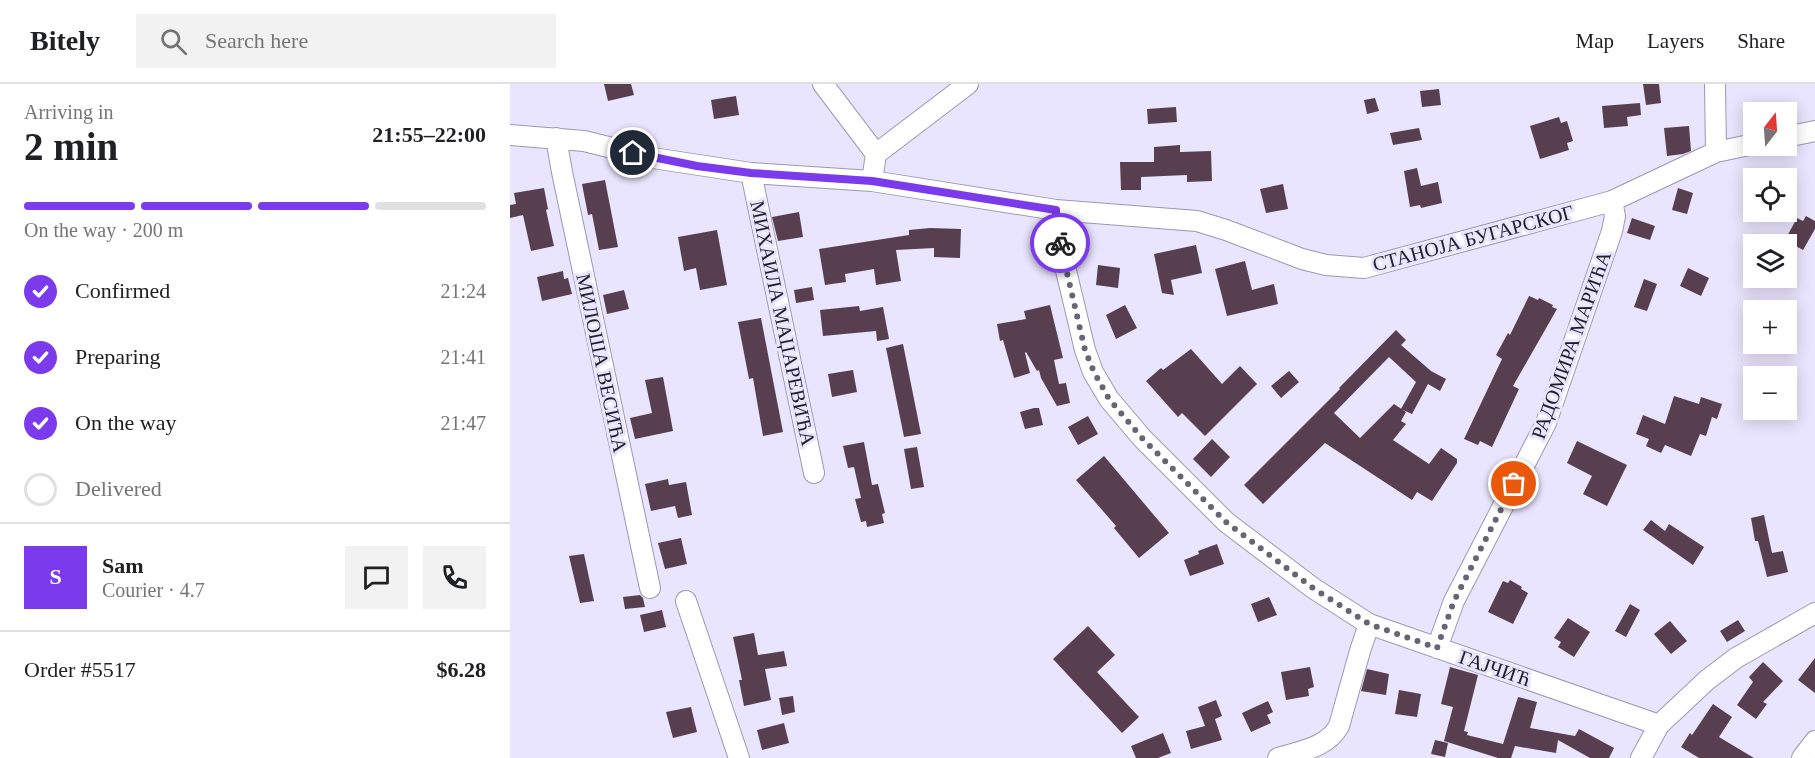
<!DOCTYPE html>
<meta charset="utf-8">
<style>
:root{--surface:#fff;--page:#f2f2f2;--text:#202124;--muted:#757577;--line:#e0e0e0;--accent:#7c3aed}
body{margin:0;font-family:"Times New Roman",serif;background:var(--page);color:var(--text);height:100vh;display:flex;flex-direction:column;font-size:22px;white-space:nowrap}
*{box-sizing:border-box;margin:0}
p{font-size:20px;color:var(--muted)}
.icon{flex:none;width:33px;height:33px;fill:none;stroke:currentColor;stroke-width:2;stroke-linecap:round;stroke-linejoin:round}
.map{position:relative;flex:1;overflow:hidden}
.panel{display:flex;flex-direction:column;background:var(--surface);width:510px}
.panel>*{flex:none}
.needle{width:39px;rotate:17deg}
.controls{position:absolute;left:1233px;top:18px;display:grid;gap:12px}
.controls a{display:grid;place-items:center;width:54px;height:54px;border-radius:0px;background:var(--surface);box-shadow:0 3px 15px #0003;font-size:30px}
.pin{position:absolute;display:grid;place-items:center;width:51px;height:51px;color:#fff;margin:-26px;border:3px solid #fff;border-radius:50%;box-shadow:0 2px 6px #0007}
.courier{position:absolute;display:grid;place-items:center;width:60px;height:60px;margin:-30px;border:4px solid #7c3aed;border-radius:50%;background:#fff;color:#222;box-shadow:0 2px 8px #0007}
.overview em{font-style:normal;font-weight:700}
.overview div{display:flex;flex-direction:column-reverse}
.overview{display:flex;align-items:center;justify-content:space-between;height:102px;padding:0 24px}
h1{font-size:39px;font-weight:700;line-height:45px}
.bar{display:grid;grid-template-columns:repeat(4,1fr);gap:9px 6px;align-content:center;height:72px;padding:0 24px}
.bar i{height:8px;border-radius:4px;background:var(--line)}
.bar .current{background:var(--accent)}
.bar p{grid-column:span 4}
.line{display:flex;align-items:center;gap:15px;padding:0 24px;border-top:2px solid var(--line)}
.line div{flex:1}
.round{display:grid;place-items:center;flex:none;width:63px;height:63px;border-radius:0px;background:var(--page)}
ol{padding:0 24px;list-style:none}
li{display:flex;align-items:center;gap:18px;height:66px}
li p{margin-inline-start:auto}
li .icon{padding:6px;border-radius:50%;background:var(--accent);color:#fff;stroke-width:4}
li:last-child{color:var(--muted)}
li i{width:33px;height:33px;border:3px solid var(--line);border-radius:50%}
header{display:flex;align-items:center;gap:36px;box-sizing:border-box;height:84px;padding:0 30px;background:var(--surface);border-bottom:2px solid var(--line)}
header strong{font-size:28px}
nav{display:flex;gap:33px;margin-inline-start:auto;font-size:21px}
.search{width:420px;height:54px;background:var(--page);display:flex;align-items:center;gap:15px;box-sizing:border-box;padding:0 21px;border-radius:0px;color:var(--muted);font-size:22px}
main{display:flex;flex:1;min-height:0}
.map>svg:first-child{display:block}
</style>
<header>
<strong>Bitely</strong>
<div class="search"><svg class="icon" aria-label="search" viewBox="0 0 24 24"><circle cx="10" cy="10" r="6"/><path d="M15 15l6 6"/></svg>Search here</div>
<nav><a>Map</a><a>Layers</a><a>Share</a></nav>
</header>
<main>
<section class="panel">
<div class="overview"><div><h1>2 min</h1><p>Arriving in</p></div><em>21:55–22:00</em></div>
<div class="bar"><i class="current"></i><i class="current"></i><i class="current"></i><i></i><p>On the way · 200 m</p></div>
<ol>
<li><svg class="icon" aria-label="check" viewBox="0 0 24 24"><path d="M5 12l5 5 9-10"/></svg>Confirmed<p>21:24</p></li>
<li><svg class="icon" aria-label="check" viewBox="0 0 24 24"><path d="M5 12l5 5 9-10"/></svg>Preparing<p>21:41</p></li>
<li><svg class="icon" aria-label="check" viewBox="0 0 24 24"><path d="M5 12l5 5 9-10"/></svg>On the way<p>21:47</p></li>
<li><i></i>Delivered</li>
</ol>
<div class="line" style="height:108px"><b class="round" style="background:var(--accent);color:#fff">S</b><div><b>Sam</b><p>Courier · 4.7</p></div><a class="round"><svg class="icon" aria-label="chat" viewBox="0 0 24 24"><path d="M4 5h16v11H9l-5 4z"/></svg></a><a class="round"><svg class="icon" aria-label="phone" viewBox="0 0 24 24"><path d="M5 4h4l2 5-3 2q2 4 5 5l2-3 5 2v4C11 20 4 13 5 4z"/></svg></a></div>
<div class="line" style="height:78px"><div>Order #5517</div><b>$6.28</b></div>
</section>
<div class="map">
<svg width="1305" height="674" viewBox="0 0 1305 674">
<rect width="100%" height="100%" fill="#eae5fe"/>
<!-- building -->
<path fill="#583f4f" d="M94 0H121L124 11 98 17Z
M1133 0H1149L1151 19 1136 21Z
M929 5 931 21 912 23 910 7Z
M226 12 229 31 204 35 201 16Z
M865 14 869 27 857 30 854 16Z
M1130 19 1131 31 1117 33 1118 42 1094 44 1092 22Z
M666 23 667 38 638 40 637 25Z
M1049 33 1051 39 1057 37 1063 57 1057 59 1059 66 1030 75 1020 42Z
M1179 42 1181 67 1173 70 1157 72 1154 44Z
M909 44 912 56 883 61 880 49Z
M670 61V68L701 67 702 97 677 98V91L631 93V106H611L610 78H644V63Z
M907 84 911 102 928 98 932 119 911 124 910 121 900 123 894 87Z
M95 96 108 163 89 166 82 130 78 131 72 100Z
M773 100 778 125 756 129 750 105Z
M34 104 38 125 36 126 44 162 21 167 13 131 0 134V121L6 120 4 109Z
M1168 104 1183 109 1177 130 1162 126Z
M289 128 293 153 268 157 262 133Z
M1296 132 1305 137V145L1293 166 1275 156 1287 134 1293 137Z
M1122 134 1145 142 1140 156 1117 149Z
M420 144 451 145 450 174 424 173V164L386 166 391 197 366 201 364 185 335 190 336 198 315 201 309 165 399 151V146Z
M207 146 217 201 190 206 186 184 174 187 168 153Z
M686 161 692 189 661 196 664 211 652 209 644 170Z
M735 177 742 206 764 200 768 220 717 232 705 185Z
M588 181 610 184 608 204 586 201Z
M1178 184 1199 194 1191 212 1170 202Z
M53 187 54 195 58 194 62 210 32 217 27 193Z
M1134 195 1147 200 1137 227 1124 223Z
M302 203 304 216 286 219 284 206Z
M114 206 119 225 97 230 93 211Z
M1019 212 1028 216 1029 214 1043 221 1042 223 1047 225 1003 302 1009 305 982 363 970 357 968 361 954 355 992 275 986 271 998 249 1000 251Z
M540 221 553 274 544 276 549 300 556 299 560 319 547 322 531 294 529 286 527 287 516 268 515 269 520 289 504 294 493 256 490 257 487 240 516 235 514 227Z
M615 221 627 244 606 255 596 231Z
M349 222 350 227 373 223 379 255 367 257 366 247 313 252 310 226Z
M251 234 273 348 253 352 243 294 239 295 228 238Z
M886 246 896 256 891 261 921 287 936 295 930 307 918 300 902 330 891 325 906 298 879 273 824 329 850 354 884 320 896 328 891 337 896 340 883 356 919 380 931 364 947 375V379L922 417 907 408 902 416 815 359 753 420 734 401 830 305 829 304Z
M393 260 411 350 394 353 376 264Z
M681 265 712 300 730 282 747 300 695 352 672 329 668 333 636 297 651 284 653 286Z
M343 286 347 308 322 313 318 290Z
M779 287 789 298 771 314 761 302Z
M153 293 163 347 125 355 120 334 142 329 135 296Z
M1164 312 1189 320 1191 313 1212 320 1207 335 1202 333 1196 352 1190 350 1181 372 1155 361 1151 369 1136 362 1139 355 1126 350 1133 331 1155 340Z
M524 324H529L533 341 515 345 510 328Z
M578 332 588 350 568 361 558 343Z
M702 355 720 373 701 393 683 375Z
M1067 357 1117 381 1097 422 1073 410 1082 392 1057 379Z
M354 358 362 401 368 400 375 429 372 430 374 439 357 443 356 437 351 438 345 415 351 414 344 383 338 384 333 362Z
M407 363 414 403 401 405 394 365Z
M594 372 659 449 629 474 604 444 606 442 566 396Z
M158 395 159 401 176 398 182 431 168 434 165 422 141 427 135 400Z
M1254 431 1262 469 1273 467 1278 488 1257 493 1248 457H1245L1241 434Z
M1141 436 1155 447 1159 440 1194 463 1183 481 1133 446Z
M171 454 177 480 155 485 148 459Z
M707 460 714 480 680 492 674 476 689 470 688 467Z
M74 470 84 517 70 519 59 472Z
M1000 496 1012 503 1011 505 1018 509 1003 540 978 528 993 497 998 499Z
M130 511 133 514 135 523 115 525 113 513Z
M759 513 767 531 748 538 741 520Z
M1120 520 1130 526 1116 553 1105 547Z
M152 526 156 543 134 548 130 531Z
M1058 534 1080 548 1064 573 1048 563 1051 558 1044 554Z
M1228 536 1235 547 1217 558 1210 547Z
M1160 537 1177 557 1161 570 1144 550Z
M578 542 605 571 587 588 629 633 612 649 543 575Z
M244 549 248 571 274 567 277 582 255 585 261 616 234 622 229 596H232L223 553Z
M1305 574V609L1288 596Z
M1253 578 1273 597 1253 618 1257 620 1246 635 1227 621 1243 598 1239 593Z
M800 583 804 603 798 605 799 612 776 616 771 588Z
M940 583 968 591 954 647 958 648 957 651 993 660 1008 613 1027 618 1020 644 1065 652 1069 645 1104 664 1099 674H1080L1048 656 1046 669 1005 662 1001 674H988L934 657 943 623 931 620Z
M857 585 879 590 876 611 851 607Z
M889 606 911 610 907 633 885 630Z
M283 612 285 628 272 631 269 614Z
M706 616 712 632 705 635 712 656 681 665 676 647 695 642 688 623Z
M758 617 763 628 757 631 761 639 741 648 732 629Z
M1203 620 1222 633 1209 653 1244 674H1189L1171 663 1180 649 1182 651Z
M181 623 187 648 163 654 156 628Z
M274 639 279 659 252 666 247 646Z
M653 649 661 669 648 674H626L621 662Z
M925 656 938 659 935 673 921 670Z"/>
<g fill="none" stroke-linecap="round" stroke-linejoin="round">
<!-- minor casing -->
<g stroke="#9c97b3" stroke-width="22">
<path id="minor" d="M313 0 366 70
M1205 0 1206 68
M0 51 74 57 143 74 241 89 362 97 546 126 687 137 716 146 792 175 816 181 854 184 1102 117 1206 68 1244 60
M1276 53 1305 47
M46 54 52 88 140 504
M241 89 304 389
M362 97 366 70 458 0
M546 126 547 149 575 266 583 288 599 315 632 354 716 438 803 504 859 540 1149 641
M176 517 229 674
M927 564 944 517 1036 339 1102 147 1105 132 1102 117
M768 674C790 667 817 664 829 642L850 567 859 540
M1131 674 1149 641 1197 596 1226 574 1305 529
M1292 674 1305 657"/>
</g>
<!-- minor -->
<use href="#minor" stroke="#fff" stroke-width="20"/>
</g>
<g fill="none" stroke-linecap="round" stroke-linejoin="round">
<!-- done -->
<path stroke="#676474" stroke-width="6" stroke-dasharray="0 10.8" d="M550 159 575 266 584 288 599 315 632 354 716 438 803 504 859 540 927 564 944 517 1004 400"/>
<!-- route -->
<path stroke="#7c3aed" stroke-width="8" d="M123 69 187 82 241 89 362 97 546 126V138L550 159"/>
</g>
<g text-anchor="middle" dominant-baseline="central" stroke-width="6" stroke-linejoin="round" paint-order="stroke">
<!-- street labels -->
<g font-size="20" fill="#211f2a" stroke="#eae5fe">
<text transform="translate(963 154) rotate(-15)">СТАНОЈА БУГАРСКОГ</text>
<text transform="translate(273 239) rotate(78)">МИХАИЛА МАЏАРЕВИЋА</text>
<text transform="translate(1061 261) rotate(-70)">РАДОМИРА МАРИЋА</text>
<text transform="translate(92 279) rotate(78)">МИЛОША ВЕСИЋА</text>
<text transform="translate(985 584) rotate(19)">ГАЈЧИЋ</text>
</g>
</g>
</svg>
<div class="controls">
<a><svg class="needle" viewBox="-14 -14 28 28"><path d="M0-13l5 13h-10z" fill="#e53935"/><path d="M0 13l5-13h-10z" fill="#757577"/></svg></a>
<a><svg class="icon" aria-label="locate" viewBox="0 0 24 24"><circle cx="12" cy="12" r="6"/><path d="M12 2v4M12 18v4M2 12h4M18 12h4"/></svg></a>
<a><svg class="icon" aria-label="layers" viewBox="0 0 24 24"><path d="M12 4l9 5-9 5-9-5zM3 14l9 5 9-5"/></svg></a>
<a>+</a>
<a>−</a>
</div>
<div class="pin" style="left:1004px;top:400px;background:#ea580c"><svg class="icon" aria-label="bag" viewBox="0 0 24 24"><path d="M5 8h14l-1 12H6zM9 8a3 3 0 0 1 6 0"/></svg></div>
<div class="pin" style="left:123px;top:69px;background:#1f2937"><svg class="icon" aria-label="home" viewBox="0 0 24 24"><path d="M3 11l9-7 9 7M6 9v11h12V9"/></svg></div>
<div class="courier" style="left:550px;top:159px"><svg class="icon" aria-label="bike" viewBox="0 0 24 24"><circle cx="6" cy="16" r="4"/><circle cx="18" cy="16" r="4"/><path d="M6 16l4-8h5l3 8M10 8l3 8H6M13 5h3"/></svg></div>
</div>
</main>
